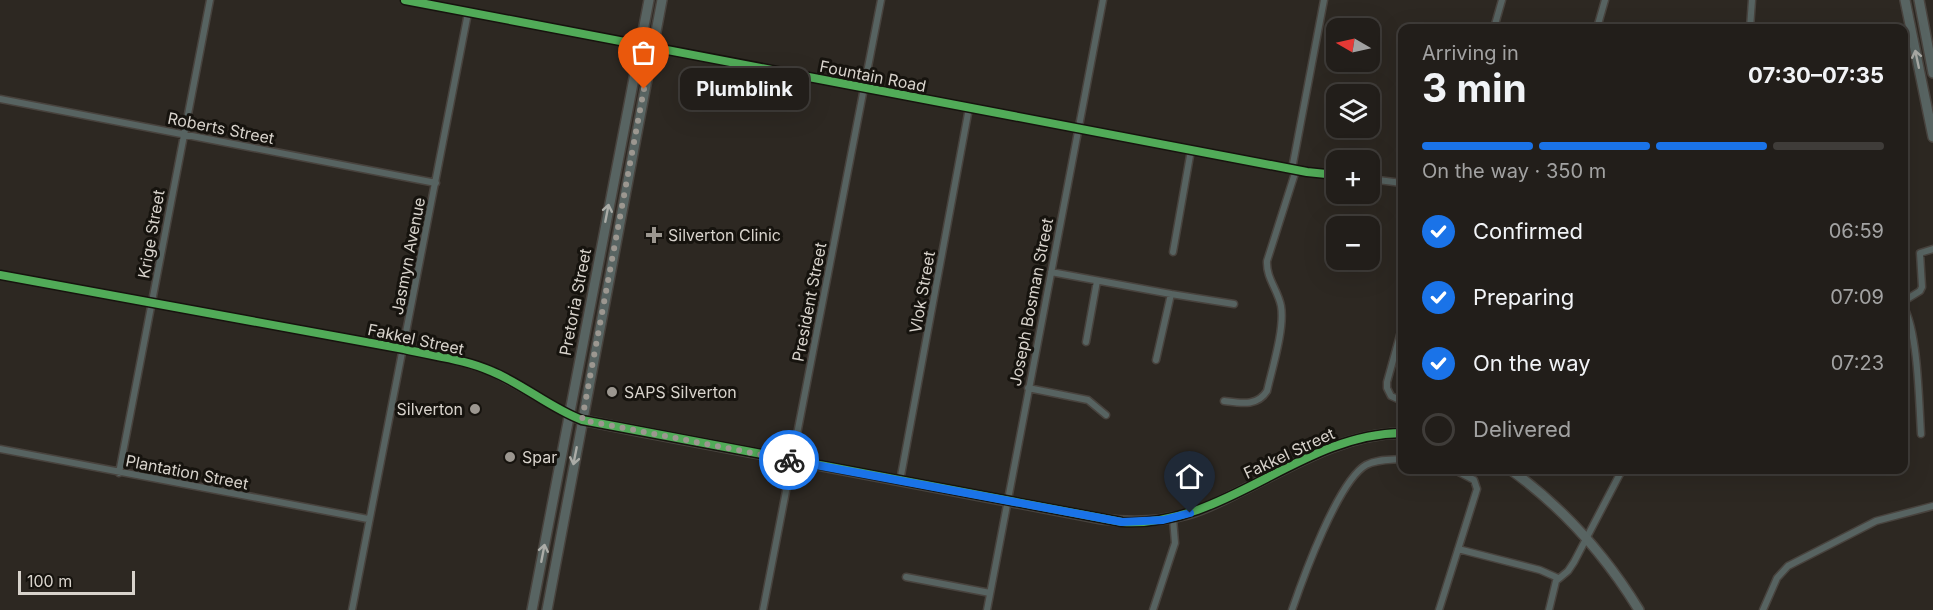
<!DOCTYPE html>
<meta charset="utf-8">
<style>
:root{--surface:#221e1a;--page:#2e2b27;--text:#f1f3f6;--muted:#a2a2a2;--line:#3f3c39;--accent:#1a73e8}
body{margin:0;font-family:Inter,sans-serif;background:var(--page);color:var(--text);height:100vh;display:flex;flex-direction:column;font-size:22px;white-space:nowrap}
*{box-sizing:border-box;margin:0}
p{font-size:20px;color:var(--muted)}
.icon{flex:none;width:33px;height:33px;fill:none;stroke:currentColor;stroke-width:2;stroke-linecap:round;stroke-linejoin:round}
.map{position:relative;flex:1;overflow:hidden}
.drawer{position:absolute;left:1398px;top:24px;width:510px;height:450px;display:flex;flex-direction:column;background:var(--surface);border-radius:12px;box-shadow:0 6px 24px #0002,0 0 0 2px var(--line)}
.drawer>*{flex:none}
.needle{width:39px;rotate:279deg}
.fabs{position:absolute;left:1326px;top:18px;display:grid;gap:12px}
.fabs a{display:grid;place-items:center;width:54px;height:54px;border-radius:12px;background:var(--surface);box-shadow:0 6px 24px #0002,0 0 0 2px var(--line);font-size:30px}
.scale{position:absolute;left:18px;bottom:15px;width:117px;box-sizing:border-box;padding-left:6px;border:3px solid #d8d3cc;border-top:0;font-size:16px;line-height:21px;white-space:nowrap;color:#d8d3cc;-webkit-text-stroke:4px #16130e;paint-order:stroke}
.pin{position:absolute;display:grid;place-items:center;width:51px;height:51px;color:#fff;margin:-62px -26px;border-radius:50% 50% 50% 0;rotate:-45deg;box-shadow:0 0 6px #0007}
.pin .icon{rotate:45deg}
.courier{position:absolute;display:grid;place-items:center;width:60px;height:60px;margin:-30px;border:4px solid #1a73e8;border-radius:50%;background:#fff;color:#222;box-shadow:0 2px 8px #0007}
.bubble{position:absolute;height:42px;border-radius:12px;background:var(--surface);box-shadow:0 6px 24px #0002,0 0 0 2px var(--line);font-size:20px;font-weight:700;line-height:42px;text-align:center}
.head em{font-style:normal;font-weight:700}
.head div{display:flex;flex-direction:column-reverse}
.head{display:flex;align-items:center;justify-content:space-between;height:102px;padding:0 24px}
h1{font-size:39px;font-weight:700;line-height:45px}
.bar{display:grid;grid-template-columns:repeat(4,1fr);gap:9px 6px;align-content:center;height:72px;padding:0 24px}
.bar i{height:8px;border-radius:4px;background:var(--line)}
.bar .active{background:var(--accent)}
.bar p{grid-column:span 4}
ol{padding:0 24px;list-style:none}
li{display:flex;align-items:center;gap:18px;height:66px}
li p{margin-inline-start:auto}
li .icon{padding:6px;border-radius:50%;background:var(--accent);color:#fff;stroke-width:4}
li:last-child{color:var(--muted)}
li i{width:33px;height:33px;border:3px solid var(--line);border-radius:50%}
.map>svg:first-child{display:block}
</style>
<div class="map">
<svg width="1933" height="610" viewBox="0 0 1933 610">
<rect width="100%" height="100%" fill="#2d2822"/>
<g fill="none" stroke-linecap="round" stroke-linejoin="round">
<!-- street casing -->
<g stroke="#48433e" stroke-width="9">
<path id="street" d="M405 0 1307 172 1336 175
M1494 28 1502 0
M1597 28 1605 0
M1750 28 1752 0
M0 99 436 183
M1292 169 1324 0
M1370 179 1402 183
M1173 252 1191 150
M1051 272 1171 294 1234 304
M0 275 404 349 463 362 491 371 569 415
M1904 301 1920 291 1922 287 1920 253 1933 249
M1904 308C1918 332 1919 403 1921 434
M1402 328 1387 382V388L1391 396 1402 401
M1086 342 1097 281
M1156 360 1171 294
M1028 388 1088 400 1106 415
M1224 401C1240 403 1257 407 1267 391 1272 369 1285 328 1281 306 1278 290 1266 278 1267 261L1296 170
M0 449 368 519
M119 473 210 0
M900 481 969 108
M1458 549 1540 570 1558 578
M906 577 990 593
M352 610 468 13
M763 610 881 0
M987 610 1103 0
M1153 610 1175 543 1173 518
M1292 610C1303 578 1338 481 1366 465 1377 459 1390 460 1402 459
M1439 610 1477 489 1474 480 1455 470
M1549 610 1556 581 1568 571 1574 562 1622 470
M1763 610 1777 578 1788 566 1876 521 1933 506"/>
</g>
<!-- secondary casing -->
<g stroke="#48433e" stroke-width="12">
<path id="secondary" d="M1905 0 1933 137
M1919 0 1933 73
M569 415 582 420 643 432 1102 519C1131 523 1160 522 1188 514 1206 509 1223 500 1239 492 1292 466 1342 434 1402 433
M1511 470C1562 507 1606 556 1639 610
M532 610 649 0
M547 610 662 0"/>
</g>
<!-- street -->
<use href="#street" stroke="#576361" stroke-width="6"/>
<!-- secondary -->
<use href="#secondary" stroke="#586462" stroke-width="9"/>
<!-- cycleway casing -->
<g stroke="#16130e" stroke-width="11">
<path id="cycleway" d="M405 0 1307 172 1336 175
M0 275 404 349C433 356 464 359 491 371 523 384 550 408 582 420L1122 522C1226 528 1299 434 1402 433"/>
</g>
<!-- cycleway -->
<use href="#cycleway" stroke="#51ab58" stroke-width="8"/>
</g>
<!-- one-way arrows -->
<defs><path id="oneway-shaft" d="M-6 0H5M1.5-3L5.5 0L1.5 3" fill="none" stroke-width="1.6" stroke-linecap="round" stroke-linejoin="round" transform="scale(1.5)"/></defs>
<g stroke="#abaca7">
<use href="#oneway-shaft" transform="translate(1917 59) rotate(-102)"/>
<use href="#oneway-shaft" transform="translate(607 213) rotate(-79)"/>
<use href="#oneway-shaft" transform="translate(575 456) rotate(101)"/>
<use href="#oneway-shaft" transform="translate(543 553) rotate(-79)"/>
</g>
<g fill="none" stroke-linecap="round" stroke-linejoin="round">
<!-- done -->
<path stroke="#9c9790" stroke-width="6" stroke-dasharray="0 10.8" d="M644 89 582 420 789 460"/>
<!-- route -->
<path stroke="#1a73e8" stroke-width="8" d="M789 460 1122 522 1163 520 1190 513"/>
</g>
<!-- markers -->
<g fill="#9c9790" stroke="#16130e" stroke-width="2">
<path d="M651 226h6v6h6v6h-6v6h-6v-6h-6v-6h6z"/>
<circle cx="612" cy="392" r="6"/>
<circle cx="475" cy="409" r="6"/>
<circle cx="510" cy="457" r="6"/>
</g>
<g text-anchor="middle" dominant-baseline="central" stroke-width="6" stroke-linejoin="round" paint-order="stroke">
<!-- street labels -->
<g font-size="16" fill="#d8d3cc" stroke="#16130e">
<text transform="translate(873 76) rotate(11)">Fountain Road</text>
<text transform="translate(221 128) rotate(11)">Roberts Street</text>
<text transform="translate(151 234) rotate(-80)">Krige Street</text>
<text transform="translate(408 256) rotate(-79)">Jasmyn Avenue</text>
<text transform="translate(922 292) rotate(-80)">Vlok Street</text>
<text transform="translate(575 302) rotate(-79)">Pretoria Street</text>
<text transform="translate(809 302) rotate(-79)">President Street</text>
<text transform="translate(1031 302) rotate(-79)">Joseph Bosman Street</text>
<text transform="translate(416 339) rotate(12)">Fakkel Street</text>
<text transform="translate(1289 453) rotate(-25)">Fakkel Street</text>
<text transform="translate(187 472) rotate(11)">Plantation Street</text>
</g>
<!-- poi labels -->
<g font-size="16" fill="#d8d3cc" stroke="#16130e" text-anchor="start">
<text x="668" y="235">Silverton Clinic</text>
<text x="624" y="392">SAPS Silverton</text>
<text x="463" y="409" text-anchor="end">Silverton</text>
<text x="522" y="457">Spar</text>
</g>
</g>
</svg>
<div class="fabs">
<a><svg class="needle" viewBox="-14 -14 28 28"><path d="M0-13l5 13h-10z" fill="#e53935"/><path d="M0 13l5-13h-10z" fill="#a2a2a2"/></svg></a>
<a><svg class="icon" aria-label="layers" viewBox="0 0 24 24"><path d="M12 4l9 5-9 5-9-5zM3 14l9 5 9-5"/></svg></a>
<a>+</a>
<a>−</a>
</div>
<div class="scale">100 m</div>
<div class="pin" style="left:644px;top:89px;background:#ea580c"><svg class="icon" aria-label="bag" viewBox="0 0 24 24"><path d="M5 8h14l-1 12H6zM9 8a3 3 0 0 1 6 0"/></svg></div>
<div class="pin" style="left:1190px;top:513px;background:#1f2937"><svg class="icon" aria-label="home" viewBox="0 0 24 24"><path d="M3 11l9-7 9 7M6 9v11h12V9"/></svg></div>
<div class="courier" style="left:789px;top:460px"><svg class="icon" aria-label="bike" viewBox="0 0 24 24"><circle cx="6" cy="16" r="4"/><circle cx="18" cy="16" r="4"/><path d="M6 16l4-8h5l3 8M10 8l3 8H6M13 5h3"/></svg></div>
<div class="bubble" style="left:680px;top:68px;width:129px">Plumblink</div>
<section class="drawer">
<div class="head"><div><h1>3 min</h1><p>Arriving in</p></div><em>07:30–07:35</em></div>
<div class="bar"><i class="active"></i><i class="active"></i><i class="active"></i><i></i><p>On the way · 350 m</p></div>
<ol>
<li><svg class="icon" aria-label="check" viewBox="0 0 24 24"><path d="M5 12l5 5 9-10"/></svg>Confirmed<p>06:59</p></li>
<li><svg class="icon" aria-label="check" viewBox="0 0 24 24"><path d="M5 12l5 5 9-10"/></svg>Preparing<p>07:09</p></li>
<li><svg class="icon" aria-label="check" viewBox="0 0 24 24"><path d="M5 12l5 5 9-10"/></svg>On the way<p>07:23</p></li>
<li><i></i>Delivered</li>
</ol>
</section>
</div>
